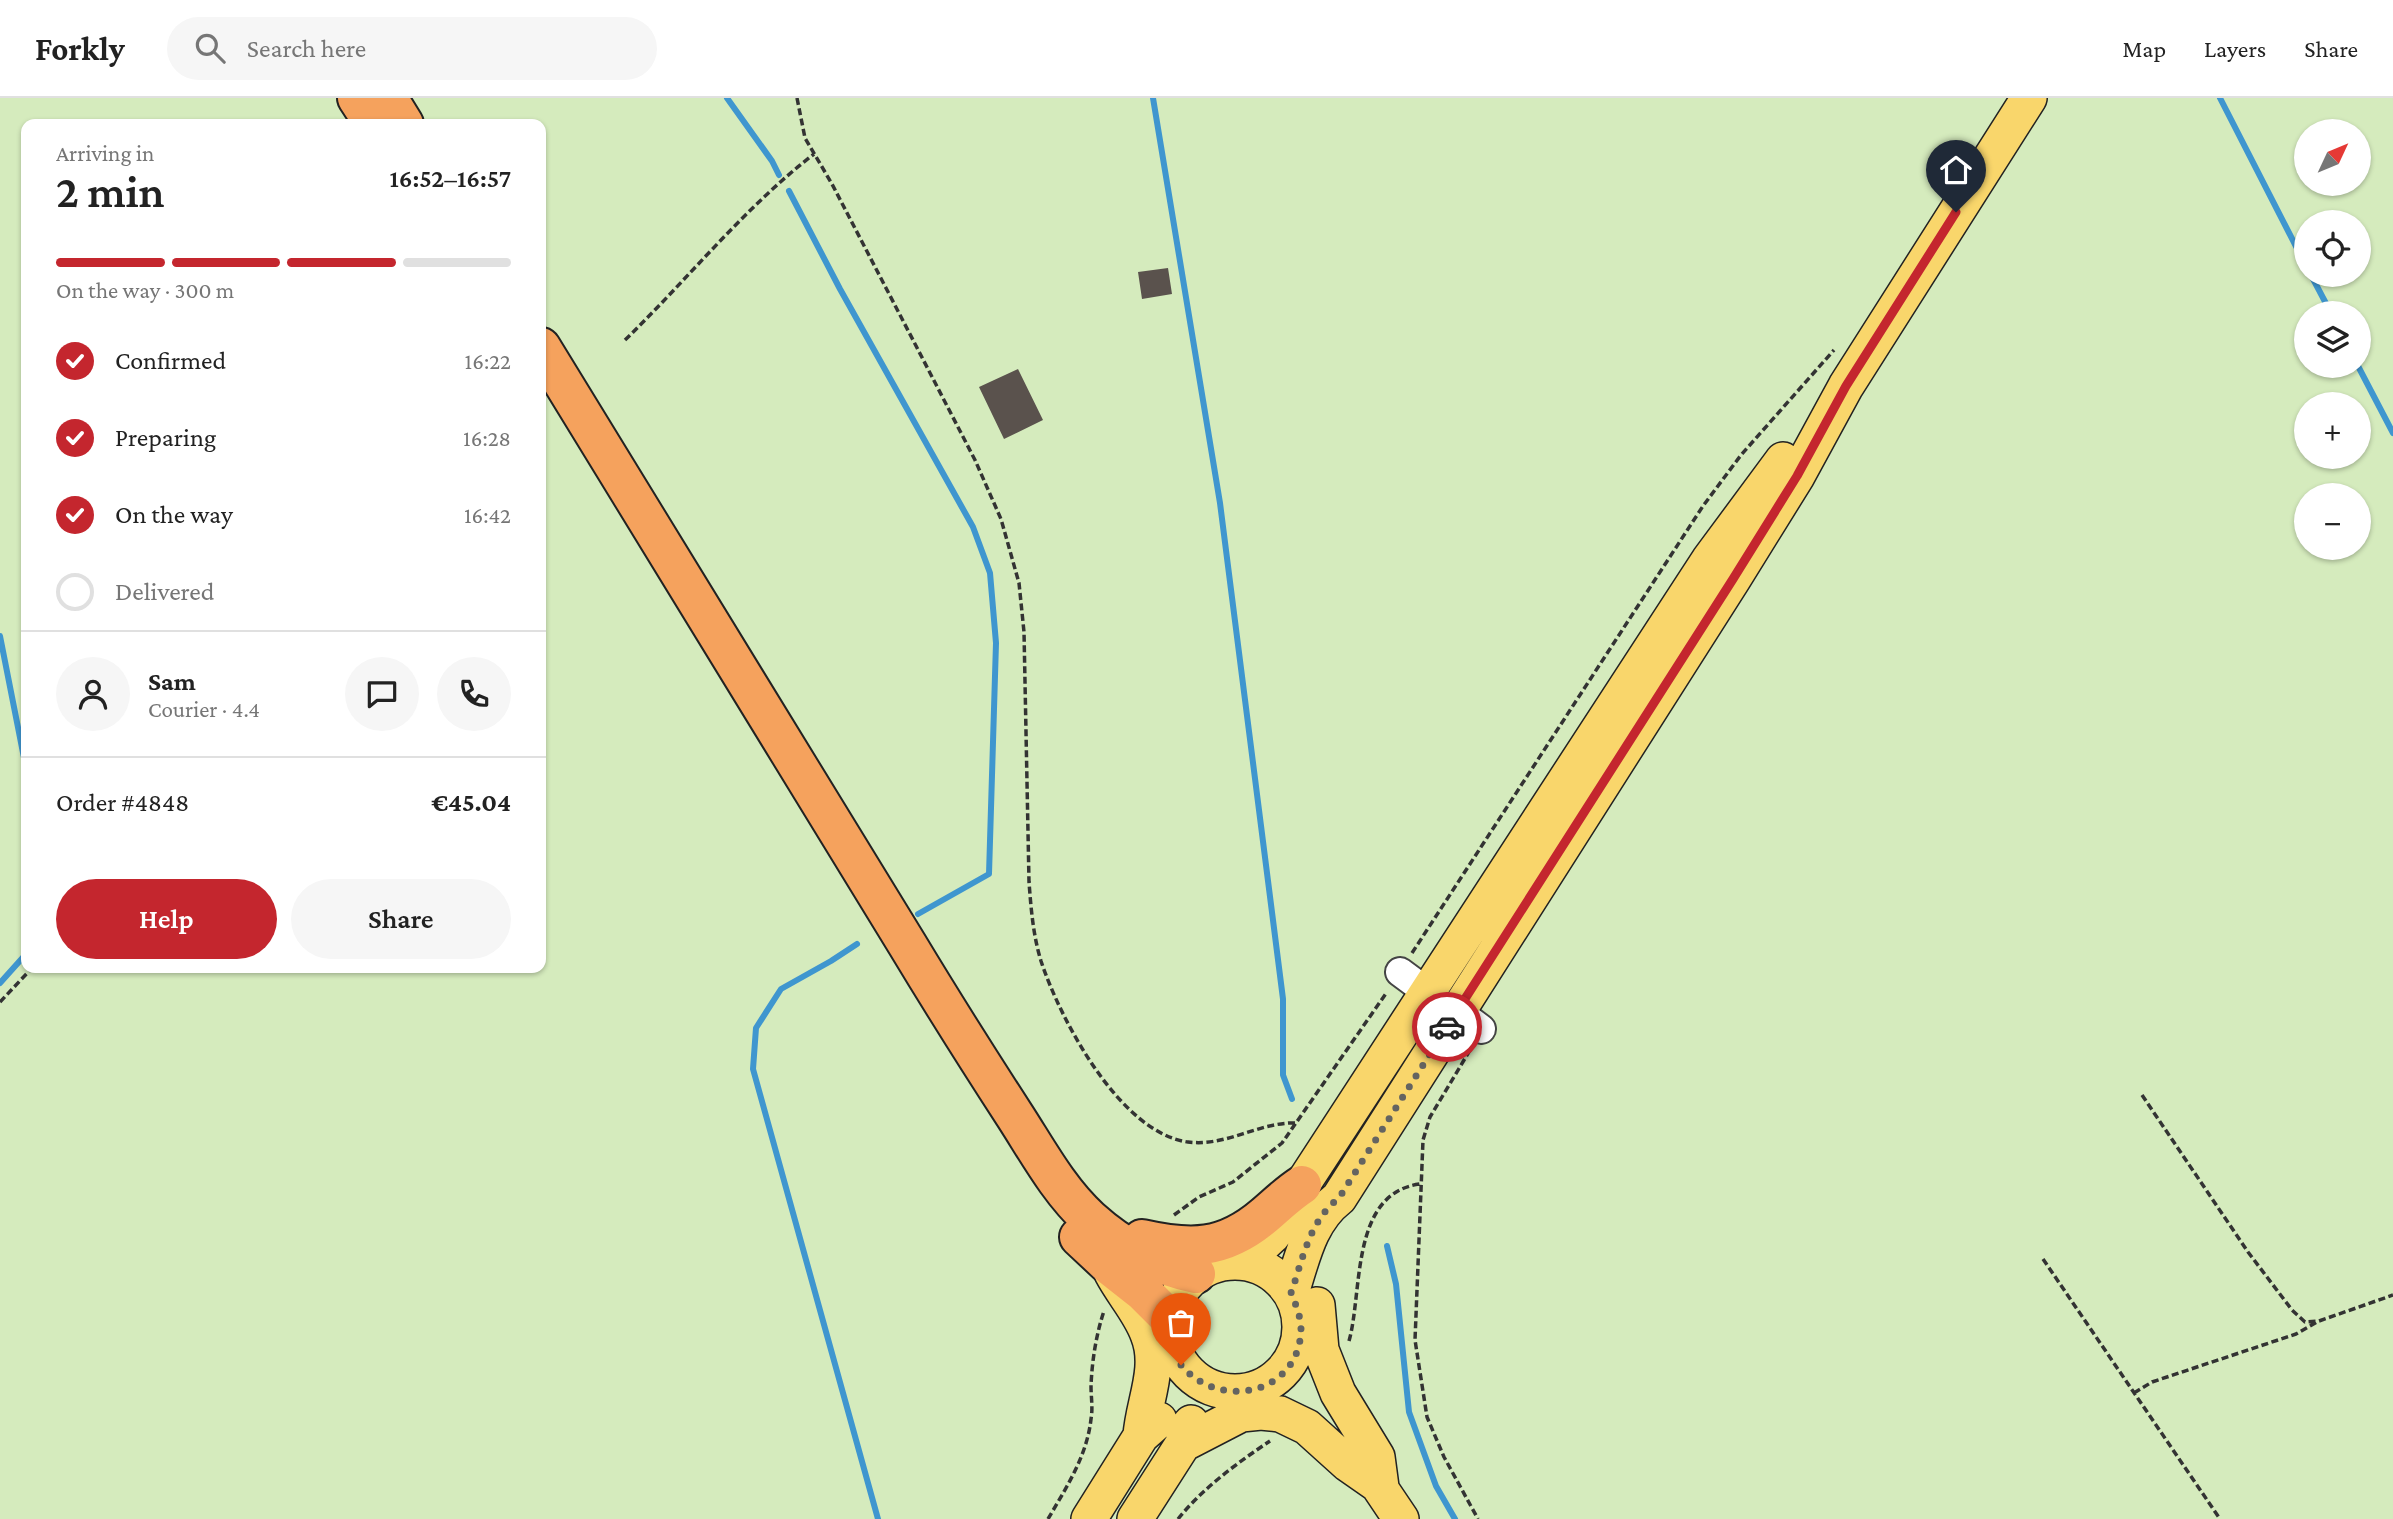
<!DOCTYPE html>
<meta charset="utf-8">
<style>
:root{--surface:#fff;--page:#f6f6f6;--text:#222;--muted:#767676;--line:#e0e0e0;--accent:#c4262e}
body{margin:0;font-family:"Crimson Pro",serif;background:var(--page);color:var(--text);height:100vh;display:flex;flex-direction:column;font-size:26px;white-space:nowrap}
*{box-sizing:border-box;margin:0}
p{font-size:23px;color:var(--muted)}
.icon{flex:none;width:38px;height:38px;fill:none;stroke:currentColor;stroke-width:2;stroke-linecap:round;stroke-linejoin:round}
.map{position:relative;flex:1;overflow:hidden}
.panel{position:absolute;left:21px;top:21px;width:525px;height:854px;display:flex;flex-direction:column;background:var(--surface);border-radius:14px;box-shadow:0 2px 5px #0004}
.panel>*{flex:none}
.needle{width:46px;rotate:46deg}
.tools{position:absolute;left:2294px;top:21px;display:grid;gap:14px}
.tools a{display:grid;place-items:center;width:77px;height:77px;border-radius:50%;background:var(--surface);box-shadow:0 2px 5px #0004;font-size:35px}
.pin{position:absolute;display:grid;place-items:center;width:60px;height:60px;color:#fff;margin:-72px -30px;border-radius:50% 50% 50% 0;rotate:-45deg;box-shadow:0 0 7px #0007}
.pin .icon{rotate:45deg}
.courier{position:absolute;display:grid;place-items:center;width:70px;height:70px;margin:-35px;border:5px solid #c4262e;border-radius:50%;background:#fff;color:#222;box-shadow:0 2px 9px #0007}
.summary em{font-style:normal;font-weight:600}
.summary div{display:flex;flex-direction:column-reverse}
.summary{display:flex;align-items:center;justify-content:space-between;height:119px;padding:0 35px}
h1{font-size:46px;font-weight:600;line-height:52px}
.bar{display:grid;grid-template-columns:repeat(4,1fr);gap:10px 7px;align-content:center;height:84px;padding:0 35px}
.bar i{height:9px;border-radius:5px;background:var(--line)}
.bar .on{background:var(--accent)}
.bar p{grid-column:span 4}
.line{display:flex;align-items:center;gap:18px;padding:0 35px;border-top:2px solid var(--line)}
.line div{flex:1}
.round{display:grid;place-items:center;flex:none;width:74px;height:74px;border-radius:37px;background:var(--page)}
ol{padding:0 35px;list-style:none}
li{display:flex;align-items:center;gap:21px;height:77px}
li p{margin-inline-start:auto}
li .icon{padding:7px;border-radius:50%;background:var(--accent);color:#fff;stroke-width:4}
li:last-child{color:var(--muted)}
li i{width:38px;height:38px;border:4px solid var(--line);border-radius:50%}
.cta{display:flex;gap:14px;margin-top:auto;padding:14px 35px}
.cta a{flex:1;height:80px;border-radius:42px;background:var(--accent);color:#fff;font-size:28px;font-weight:600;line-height:80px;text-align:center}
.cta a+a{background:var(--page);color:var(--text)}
header{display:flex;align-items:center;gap:42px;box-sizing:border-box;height:98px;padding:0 35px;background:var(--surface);border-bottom:2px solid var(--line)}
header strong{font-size:33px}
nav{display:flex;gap:38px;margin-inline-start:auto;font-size:24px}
.search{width:490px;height:63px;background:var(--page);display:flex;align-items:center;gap:18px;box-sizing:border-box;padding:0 24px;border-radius:38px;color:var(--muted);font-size:26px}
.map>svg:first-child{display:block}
</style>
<header>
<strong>Forkly</strong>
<div class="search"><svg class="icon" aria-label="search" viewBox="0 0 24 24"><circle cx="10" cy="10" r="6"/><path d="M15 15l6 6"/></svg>Search here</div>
<nav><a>Map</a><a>Layers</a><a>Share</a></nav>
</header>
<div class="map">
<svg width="2393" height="1421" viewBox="0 0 2393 1421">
<rect width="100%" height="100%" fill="#fffdf5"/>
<!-- green -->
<path fill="#d5ebbd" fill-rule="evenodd" d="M0 0H2393V1421H0ZM26 26H541V870H26ZM2306 33H2359V86H2306ZM2306 124H2359V177H2306ZM2306 215H2359V268H2306ZM2306 306H2359V359H2306ZM2306 397H2359V450H2306Z"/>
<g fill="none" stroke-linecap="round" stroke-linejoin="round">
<!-- stream -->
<path stroke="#3f96cf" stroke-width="6" d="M727 0 772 63 779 77
M1153 0 1220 405 1283 901V977L1292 1001
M2220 0 2306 168
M789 93 840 191 973 429 990 475 996 545 989 776 918 816
M2311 177 2331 215
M2358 268 2393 335
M0 538 26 670
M857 846 831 863 781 891 756 930 753 971 878 1421
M0 885 26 856
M1387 1148 1396 1186 1409 1314 1436 1388 1455 1421"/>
</g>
<!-- building -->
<path fill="#5a524d" d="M1168 170 1172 196 1142 201 1138 174Z
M1018 271 1043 322 1004 341 979 289Z"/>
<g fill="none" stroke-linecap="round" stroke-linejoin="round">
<!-- minor casing -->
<g stroke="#444" stroke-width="32">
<path id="minor" d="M1400 874 1427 894
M1457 913 1481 931"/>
</g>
<!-- major casing -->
<g stroke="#222" stroke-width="38">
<path id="major" d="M1170 1229a65 65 0 1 1 130 0a65 65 0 1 1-130 0Z
M1244 1164 1272 1138 1295 1108 1302 1087 1709 462 1783 362
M1112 1175C1123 1196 1140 1214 1148 1236 1162 1270 1143 1305 1141 1338
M1291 1195C1302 1161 1309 1123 1339 1100L1733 481 1797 378 1846 288 2029 0
M1317 1207 1321 1252 1338 1295 1377 1359 1381 1389
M1183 1346 1241 1316 1261 1314 1280 1316 1307 1329 1348 1366 1381 1389
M1368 1372 1401 1421
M1089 1421 1141 1338 1159 1322
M1135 1421 1183 1346 1186 1332 1191 1325"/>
</g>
<!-- highway casing -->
<g stroke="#222" stroke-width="42">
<path id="highway" d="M357 0 374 26
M388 0 404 26
M541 249C663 448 785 647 907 846 942 904 978 961 1015 1018 1037 1052 1059 1093 1090 1121 1120 1148 1156 1168 1196 1176
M1079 1139 1110 1168 1143 1194 1170 1221
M1142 1141C1191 1152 1224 1152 1264 1118 1277 1107 1288 1096 1302 1087"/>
</g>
<!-- path -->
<path stroke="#333" stroke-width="3.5" stroke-dasharray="7 3.5" stroke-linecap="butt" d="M797 0 805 40 832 86 913 242 975 362 1001 421 1019 485 1024 534 1029 784C1031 810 1033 837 1041 863 1060 921 1120 1035 1188 1044 1227 1049 1260 1023 1298 1025
M625 242C688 181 744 110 814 56
M1412 855 1703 408 1741 357 1834 252
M0 904 32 870
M1470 952 1430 1019 1423 1042 1415 1242 1427 1319 1444 1359 1478 1421
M2142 997 2248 1154 2292 1212 2305 1224 2319 1223 2393 1197
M1174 1117 1199 1099 1233 1084 1282 1045 1387 894
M2043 1161 2220 1421
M1349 1243C1363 1193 1350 1095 1420 1086
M2134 1295 2152 1284 2296 1236 2317 1224
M1048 1421C1066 1390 1087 1358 1091 1321 1093 1310 1091 1299 1091 1288 1092 1263 1096 1237 1104 1213
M1178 1421C1203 1390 1237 1365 1270 1343"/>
<!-- minor -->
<use href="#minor" stroke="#fff" stroke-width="28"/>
<!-- major -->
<use href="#major" stroke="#f9d66b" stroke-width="35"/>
<!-- highway -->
<use href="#highway" stroke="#f5a25d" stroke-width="38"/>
</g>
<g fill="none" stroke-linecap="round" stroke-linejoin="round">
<!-- done -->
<path stroke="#646461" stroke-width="7" stroke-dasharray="0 12.6" d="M1181 1267C1219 1313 1299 1297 1301 1232 1301 1219 1296 1207 1291 1195 1303 1161 1309 1123 1339 1100L1447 929"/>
<!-- route -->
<path stroke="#c4262e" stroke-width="9" d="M1447 929 1733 481 1797 378 1846 288 1956 114"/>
</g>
</svg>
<div class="tools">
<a><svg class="needle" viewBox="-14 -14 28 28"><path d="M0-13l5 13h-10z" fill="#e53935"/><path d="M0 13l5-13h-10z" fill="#767676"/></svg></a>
<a><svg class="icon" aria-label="locate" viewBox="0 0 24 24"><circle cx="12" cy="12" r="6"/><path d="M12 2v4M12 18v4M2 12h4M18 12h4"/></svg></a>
<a><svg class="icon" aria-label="layers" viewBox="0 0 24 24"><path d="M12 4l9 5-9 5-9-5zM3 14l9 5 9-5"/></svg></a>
<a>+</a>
<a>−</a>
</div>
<div class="pin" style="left:1181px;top:1267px;background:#ea580c"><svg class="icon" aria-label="bag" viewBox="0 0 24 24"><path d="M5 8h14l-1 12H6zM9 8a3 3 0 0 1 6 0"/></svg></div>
<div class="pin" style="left:1956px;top:114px;background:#1f2937"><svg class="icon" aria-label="home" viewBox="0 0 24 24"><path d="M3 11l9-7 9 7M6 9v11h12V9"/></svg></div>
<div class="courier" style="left:1447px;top:929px"><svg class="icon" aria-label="car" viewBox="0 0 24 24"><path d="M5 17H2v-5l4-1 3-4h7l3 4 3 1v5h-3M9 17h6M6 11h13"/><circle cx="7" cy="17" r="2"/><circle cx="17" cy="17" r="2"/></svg></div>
<section class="panel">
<div class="summary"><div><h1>2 min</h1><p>Arriving in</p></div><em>16:52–16:57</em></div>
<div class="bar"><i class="on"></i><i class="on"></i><i class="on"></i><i></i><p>On the way · 300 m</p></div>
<ol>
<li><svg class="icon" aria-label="check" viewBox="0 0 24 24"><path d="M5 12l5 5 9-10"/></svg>Confirmed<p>16:22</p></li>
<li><svg class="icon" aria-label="check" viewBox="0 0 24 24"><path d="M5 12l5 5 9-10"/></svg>Preparing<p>16:28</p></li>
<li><svg class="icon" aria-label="check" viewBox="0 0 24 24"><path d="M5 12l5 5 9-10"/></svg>On the way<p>16:42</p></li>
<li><i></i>Delivered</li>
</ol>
<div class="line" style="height:126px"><a class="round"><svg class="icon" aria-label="person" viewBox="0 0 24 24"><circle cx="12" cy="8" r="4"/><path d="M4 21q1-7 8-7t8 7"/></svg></a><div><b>Sam</b><p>Courier · 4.4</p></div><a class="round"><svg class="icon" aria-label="chat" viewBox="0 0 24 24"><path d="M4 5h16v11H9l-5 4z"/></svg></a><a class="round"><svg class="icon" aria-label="phone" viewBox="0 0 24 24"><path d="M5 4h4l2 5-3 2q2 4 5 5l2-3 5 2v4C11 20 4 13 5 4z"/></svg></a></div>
<div class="line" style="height:91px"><div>Order #4848</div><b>€45.04</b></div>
<div class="cta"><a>Help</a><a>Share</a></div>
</section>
</div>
